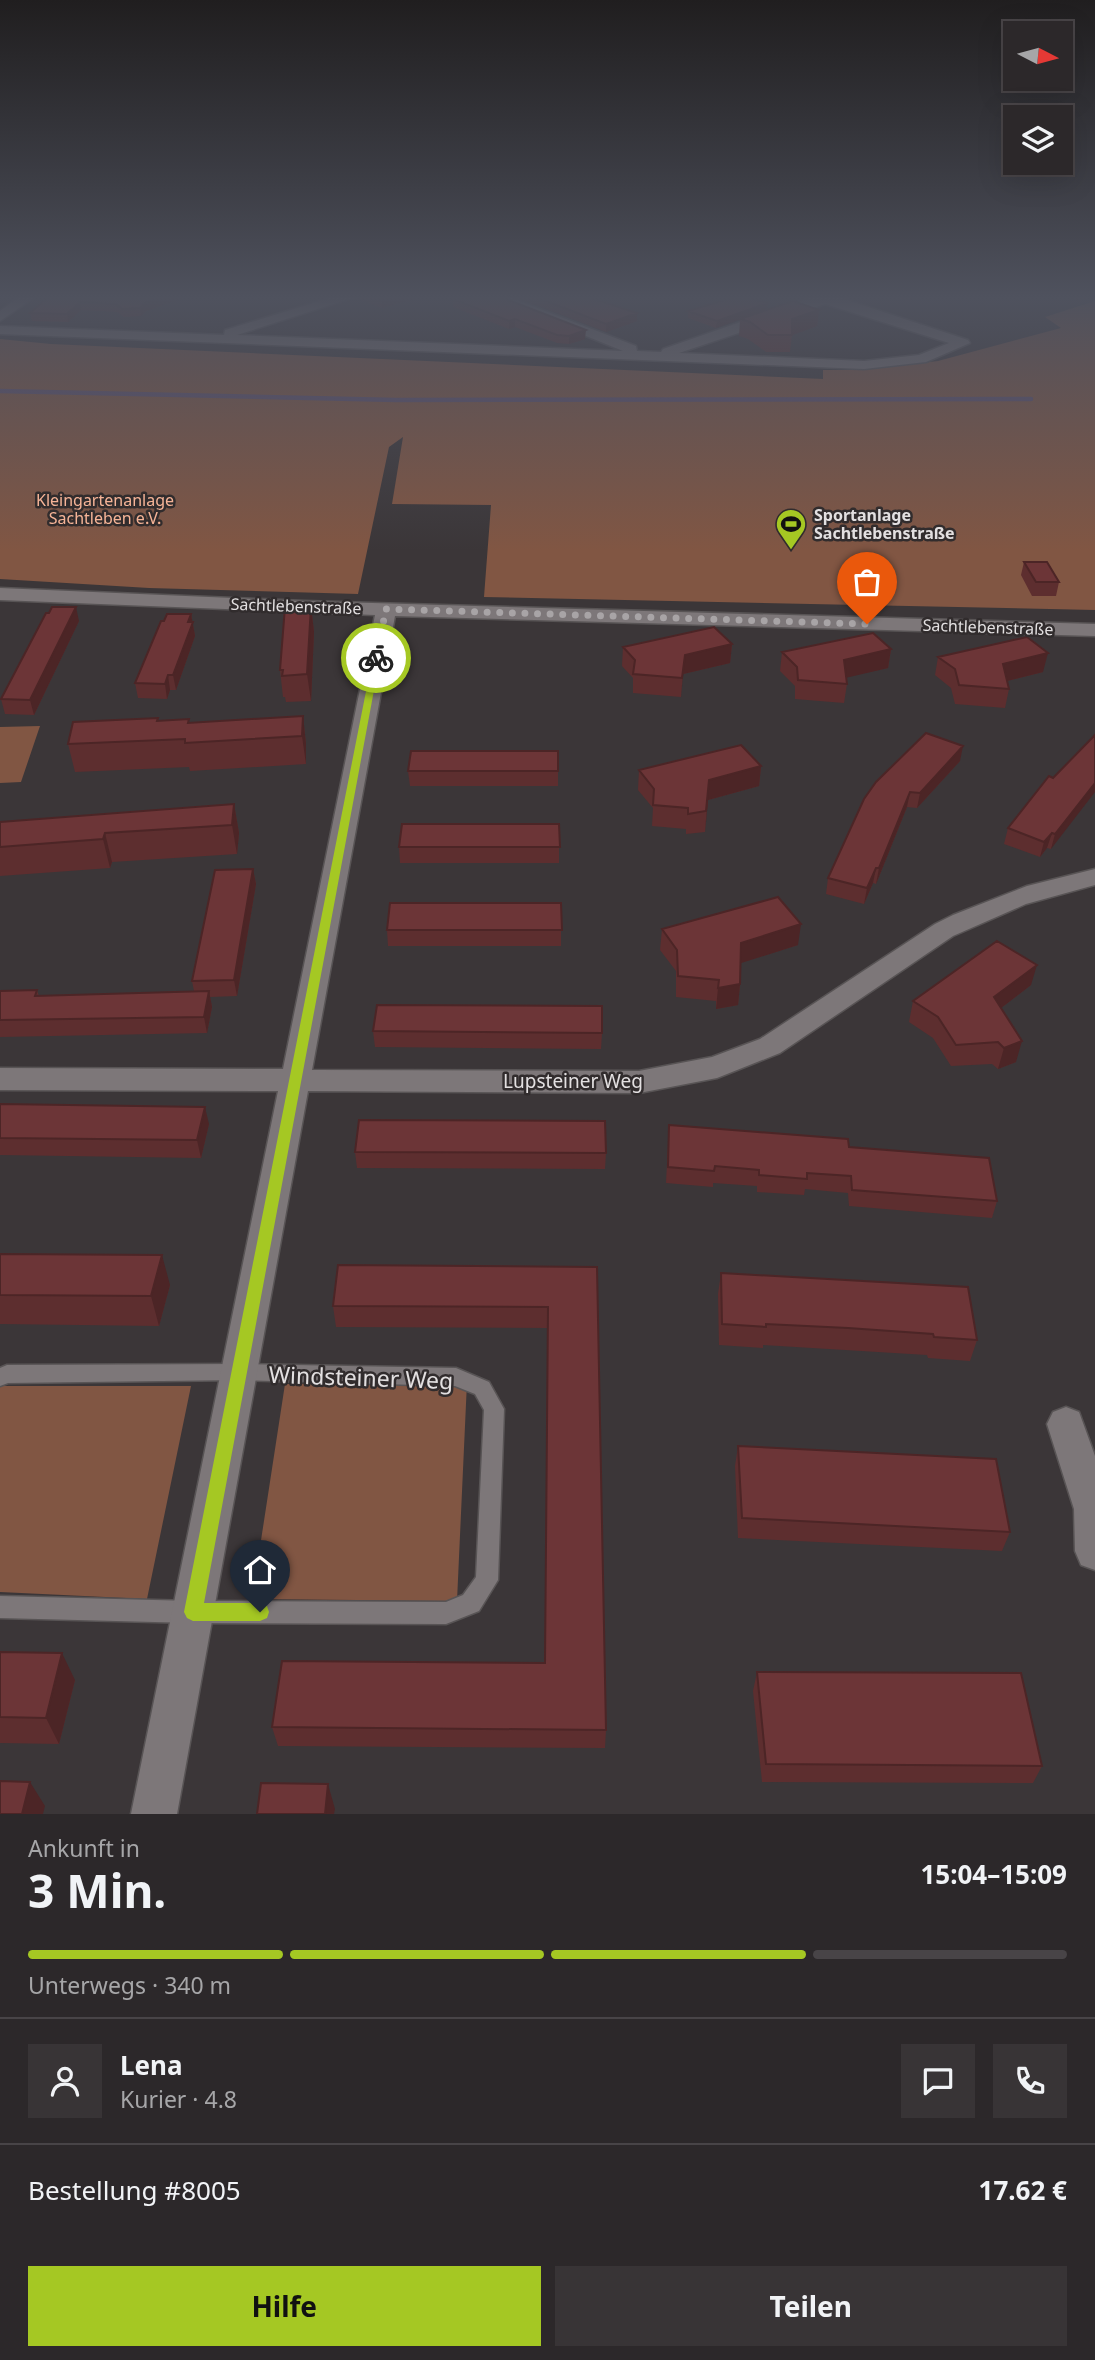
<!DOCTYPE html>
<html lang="de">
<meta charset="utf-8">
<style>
:root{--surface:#2c282a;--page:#383436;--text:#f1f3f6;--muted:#a6a6a8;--line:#484447;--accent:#a5c823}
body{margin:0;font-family:"Noto Sans",sans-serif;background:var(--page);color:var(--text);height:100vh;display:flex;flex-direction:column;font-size:26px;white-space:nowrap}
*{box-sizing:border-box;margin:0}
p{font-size:23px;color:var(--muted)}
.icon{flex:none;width:38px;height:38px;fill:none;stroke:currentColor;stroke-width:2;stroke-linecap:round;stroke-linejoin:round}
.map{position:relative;height:1814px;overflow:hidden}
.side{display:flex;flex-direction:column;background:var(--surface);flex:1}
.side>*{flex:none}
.needle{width:46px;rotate:96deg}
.tools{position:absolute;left:1003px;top:21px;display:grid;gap:14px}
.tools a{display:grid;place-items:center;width:70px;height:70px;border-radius:0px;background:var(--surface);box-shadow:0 7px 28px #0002,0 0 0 2px var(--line);font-size:35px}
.pin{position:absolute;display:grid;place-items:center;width:60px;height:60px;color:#fff;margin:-72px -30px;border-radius:50% 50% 50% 0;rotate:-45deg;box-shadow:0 0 7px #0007}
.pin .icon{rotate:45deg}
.courier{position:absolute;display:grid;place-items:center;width:70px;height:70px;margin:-35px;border:5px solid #a5c823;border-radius:50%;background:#fff;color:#222;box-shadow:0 2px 9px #0007}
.head em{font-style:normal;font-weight:700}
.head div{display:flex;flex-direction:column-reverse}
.head{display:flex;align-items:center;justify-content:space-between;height:119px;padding:0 28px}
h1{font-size:46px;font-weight:700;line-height:52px}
.bar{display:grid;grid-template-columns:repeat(4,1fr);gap:10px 7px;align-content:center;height:84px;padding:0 28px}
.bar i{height:9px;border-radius:5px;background:var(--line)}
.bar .on{background:var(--accent)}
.bar p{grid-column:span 4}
.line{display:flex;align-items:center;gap:18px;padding:0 28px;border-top:2px solid var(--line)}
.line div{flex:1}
.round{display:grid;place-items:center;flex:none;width:74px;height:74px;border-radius:0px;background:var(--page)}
.primary-button{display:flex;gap:14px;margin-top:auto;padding:14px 28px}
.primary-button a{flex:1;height:80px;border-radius:0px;background:var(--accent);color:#111;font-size:28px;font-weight:700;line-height:80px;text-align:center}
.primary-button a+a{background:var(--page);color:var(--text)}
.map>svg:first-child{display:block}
</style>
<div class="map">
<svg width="1095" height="1814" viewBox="0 0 1095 1814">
<rect width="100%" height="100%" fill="#3b3638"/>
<!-- green -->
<path fill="#815643" d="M1095 301V610L484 597 491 505 392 504 403 437 389 447 358 594 149 588 0 579V339L51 344 823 379V370H864L938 361 1061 328 1045 317Z
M40 726 21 782 0 783V727Z
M467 1382 457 1601 252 1599 285 1384Z
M0 1386H191L147 1599 0 1592Z"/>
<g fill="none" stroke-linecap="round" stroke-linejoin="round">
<!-- stream -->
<path stroke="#5e4f6d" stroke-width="4.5" d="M0 391 396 400 1031 399"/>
<!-- service casing -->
<g stroke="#585455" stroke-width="3">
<path id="service" d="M239 1364 456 1368 489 1382 504 1409 498 1580 479 1611 446 1624 193 1623 0 1618V1596L193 1601 446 1602 463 1595 476 1577 484 1410 475 1394 455 1386 239 1380 8 1383 0 1386V1368L7 1365Z"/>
</g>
<!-- minor casing -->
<g stroke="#585455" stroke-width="3">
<path id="minor" d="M19 297H35L0 321V311Z
M333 297H355L237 335 623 351 490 297H509L636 346 637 351 661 352 663 349 812 297H838L968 340 970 343 926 362 864 369 0 334V326L224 335 225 330ZM825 304 949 343 919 355 864 361 679 353Z
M0 588 304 601 1095 624V636L395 616 312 1070 639 1071 712 1057 760 1039 935 924 953 915 1027 886 1095 869V885L1026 904 953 936 780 1053 717 1078 639 1093 308 1091 177 1814H131L278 1091 0 1090V1068L283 1069 375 615 0 600Z
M1066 1407 1079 1412 1095 1456V1570L1081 1565 1075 1551 1074 1509 1047 1424 1053 1412Z"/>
</g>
<!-- service -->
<use href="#service" fill="#7d7779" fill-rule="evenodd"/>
<!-- minor -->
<use href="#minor" fill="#7d7779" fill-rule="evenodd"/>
</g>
<!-- wall -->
<path fill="#5d2e2f" d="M47 298H182L146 311 141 316 124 317 117 312 81 310 68 322 32 321 30 313Z
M356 298H417L382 308Z
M518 298H591L637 321 606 332Z
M897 298H920L909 301Z
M1068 298H1089L1080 301Z
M453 299 585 339 569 344 557 343 515 327 509 329 453 307Z
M819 310 817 326 792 335 790 352H766L748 339 739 336 740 319 716 328 688 318V311Z
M1024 562 1059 582 1056 596H1032L1021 575Z
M311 606 314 632 311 701 286 702 285 697H283L280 670Z
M49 613 79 621 34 715 5 714 1 699Z
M191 614 195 636 176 690H170L167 699 138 698 135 683Z
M732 644 730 663 683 674 681 697 633 693V678L622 666 623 647Z
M891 649 888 668 846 677 847 684 844 703 795 699V686L780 671 782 652Z
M938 657 1043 672 1007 681 1009 689 1005 708 955 704 951 688 935 675Z
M303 716 306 744V764L190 771 189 767 75 772 68 744 158 718V721L189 723Z
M1095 735 1051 849 1047 848 1040 857 1004 844 1008 828 1053 778Z
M558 751V786H410L408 771Z
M960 761 917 808 907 807 876 884 873 883 864 904 826 894 828 878 864 799Z
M761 766 759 786 708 800 705 832 686 834V829L652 826 653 808 638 790 639 770Z
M234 804 239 833 237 854 112 862 110 868 0 876V822Z
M559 824V863H400L399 847Z
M253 869 256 884 237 996 210 997 212 1007 207 1033 0 1037V991L37 990 39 996 194 991 192 981Z
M561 903V946H388L387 930Z
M662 929 798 945 740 963V984L738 1005 716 1009V1001L676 997V971L660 950Z
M1031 985 1001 1008 1016 1062 998 1069 992 1064 951 1066 933 1038 909 1022 913 1001Z
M373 1031 602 1033 601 1049 375 1047Z
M0 1104 209 1124 201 1158 0 1155Z
M669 1125 849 1147 997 1201 992 1218 849 1206 848 1193 805 1189 804 1195 757 1192V1186L713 1183V1187L666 1183Z
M355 1152 606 1153 605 1169 357 1168Z
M0 1254 170 1285 159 1326 0 1324Z
M597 1267 606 1730 605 1748 278 1746 272 1727 545 1663 548 1328 336 1327 333 1306Z
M721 1273 977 1340 970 1361 928 1358 927 1355 763 1345V1348L719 1345 718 1294Z
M738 1446 1010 1532 1002 1551 738 1538 735 1466Z
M0 1652 75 1680 59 1744 0 1743Z
M757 1672 1042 1766 1033 1783 762 1782 753 1691Z"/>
<!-- shaded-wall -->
<path fill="#4c2526" d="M160 298H182L146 311 141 316 140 308 144 303Z
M390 298H417L382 308V300Z
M910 298H920L909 301Z
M80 302 81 310 68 322 67 314Z
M768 303 767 310 716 328 717 321Z
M819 310 817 326 790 336 792 319Z
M637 313V321L606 332V324Z
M515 319V327L509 329V321Z
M586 330 585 339 569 344V336Z
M311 606 314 632 311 701 307 674Z
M76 607 79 621 34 715 30 700Z
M191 614 195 636 176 690 173 675Z
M732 644 730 663 683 674 681 697 685 655Z
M891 649 888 668 841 679 844 660Z
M1048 653 1043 672 999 683 1003 664Z
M168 675 170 690 167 699 165 684Z
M303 716 306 744V764L302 736Z
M963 746 960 761 917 808 920 793Z
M761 766 759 786 708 800 705 832 709 780Z
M1095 783V792L1051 849 1055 834Z
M910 792 907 807 876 884 879 868Z
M234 804 239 833 237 854 232 825Z
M105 833 112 862 110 868 103 839Z
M1052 833 1047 848 1040 857 1044 842Z
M876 868 873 883 864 904 867 888Z
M253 869 256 884 237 996 234 980Z
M801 924 798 945 738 964 741 943Z
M1037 965 1031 985 988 1018 994 997Z
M740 984 738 1005 716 1009 718 988Z
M209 991 212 1007 207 1033 204 1017Z
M1022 1041 1016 1062 998 1069 1004 1048Z
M205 1107 209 1124 201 1158 197 1140Z
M162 1255 170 1285 159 1326 151 1296Z
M62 1653 75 1680 59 1744 46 1718Z
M30 1782 45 1806 43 1814H22Z
M328 1784 335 1809 334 1814H325Z"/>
<!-- building -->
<path fill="#6c3537" stroke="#4c2526" stroke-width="2" d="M47 298H160L144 303 140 308 122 309 116 304 80 302 67 314 30 313Z
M375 298H390L382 300Z
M457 298H503L586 330 569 336 557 335 515 319 509 321 453 299Z
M538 298H591L637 313 606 324Z
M731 298H750L768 303 717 321 688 311Z
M793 301 819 310 792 319V335H768L750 322 740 319Z
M1024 562H1047L1059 582H1036Z
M311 606 307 674 282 676 283 670H280L285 607Z
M52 607H76L30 700 1 699 46 613H49Z
M167 614H191L188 622H193L173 675H168L165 684 135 683 161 621H164Z
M714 627 732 644 685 655 682 678 633 674 635 660 623 647Z
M873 633 891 649 844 660 847 684 798 680 797 667 782 652Z
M1027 637 1048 653 1003 664 1009 689 959 685 955 669 938 657Z
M303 716 302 736 185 743V739L68 744 73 722 158 718 157 721 189 719 188 723Z
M926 733 963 746 920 793 910 792 879 868H876L867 888 828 878 864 799 876 782Z
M1095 735V783L1055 834 1052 833 1044 842 1008 828 1049 776 1053 778Z
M741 745 761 766 709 780 706 811 688 814V808L653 805 654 789 639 770Z
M411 751H558V771H408Z
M234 804 232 825 105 833 103 839 0 847V822Z
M402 824H559L560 847H399Z
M253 869 234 980 192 981 215 870Z
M778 897 801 924 741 943 740 984 718 988 719 980 678 976 677 950 662 929Z
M390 903H561L562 930H387Z
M997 941 1037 965 994 997 1022 1041 1004 1048 998 1042 956 1045 938 1017 913 1001Z
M37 990 35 996 209 991 204 1017 0 1020V991Z
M377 1005 602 1006V1033L373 1031Z
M0 1104 205 1107 197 1140 0 1138Z
M359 1120 605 1121 606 1153 355 1152Z
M669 1125 848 1139 849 1147 989 1158 997 1201 852 1190 851 1176 807 1173V1179L759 1175V1170L715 1166 714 1171 668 1167Z
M0 1254 162 1255 151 1296 0 1295Z
M338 1265 597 1267 606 1730 272 1727 282 1661 545 1663 548 1307 333 1306Z
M721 1273 968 1287 977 1340 934 1337 933 1334 848 1328 766 1324V1327L722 1324Z
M738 1446 996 1459 1010 1532 742 1518Z
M0 1652 62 1653 46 1718 0 1717Z
M757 1672 1021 1673 1042 1766 766 1764Z
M0 1781 30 1782 22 1814H0Z
M261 1783 328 1784 325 1814H257Z"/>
<!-- sky -->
<linearGradient id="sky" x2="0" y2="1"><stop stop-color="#201e1f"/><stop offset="0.54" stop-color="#4f525e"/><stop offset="1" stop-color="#4f525e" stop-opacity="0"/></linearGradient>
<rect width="1095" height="551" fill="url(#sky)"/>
<!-- route -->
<path fill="#a5c823" d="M373 656 380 658 204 1603H260L267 1606 269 1612 267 1618 260 1621H193L187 1618 184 1612Z"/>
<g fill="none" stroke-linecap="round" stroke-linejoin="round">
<!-- done -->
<path stroke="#a8a4a6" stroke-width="7" stroke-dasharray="0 12.6" d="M376 658 386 609 867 624"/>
</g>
<!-- icons -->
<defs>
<g id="stadium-pin" transform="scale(1.575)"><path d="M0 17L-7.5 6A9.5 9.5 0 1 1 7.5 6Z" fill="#a5c823" stroke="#312c2d"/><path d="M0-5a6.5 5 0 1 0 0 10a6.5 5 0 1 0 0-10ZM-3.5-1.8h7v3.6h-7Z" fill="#111"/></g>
</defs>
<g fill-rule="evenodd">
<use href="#stadium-pin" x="791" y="524"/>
</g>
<g text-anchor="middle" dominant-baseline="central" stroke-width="5" stroke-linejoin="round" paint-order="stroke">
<!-- far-park labels -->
<g font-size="16" fill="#f6b497" stroke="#312c2d">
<text x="105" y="500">Kleingartenanlage<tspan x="105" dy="18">Sachtleben e.V.</tspan></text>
</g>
<!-- far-poi labels -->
<g font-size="16" font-weight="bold" fill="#e3e0e1" stroke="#312c2d" text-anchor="start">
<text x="814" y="515">Sportanlage<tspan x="814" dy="18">Sachtlebenstraße</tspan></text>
</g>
<!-- far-street labels -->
<g font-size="16" fill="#e3e0e1" stroke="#312c2d">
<text transform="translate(296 606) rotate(2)">Sachtlebenstraße</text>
<text transform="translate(988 627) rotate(2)">Sachtlebenstraße</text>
</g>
<!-- street labels -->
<g font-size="19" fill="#e3e0e1" stroke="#312c2d">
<text x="573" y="1081">Lupsteiner Weg</text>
</g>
<!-- near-street labels -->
<g font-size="23" fill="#e3e0e1" stroke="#312c2d">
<text transform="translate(361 1377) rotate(2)">Windsteiner Weg</text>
</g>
</g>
</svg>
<div class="tools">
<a><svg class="needle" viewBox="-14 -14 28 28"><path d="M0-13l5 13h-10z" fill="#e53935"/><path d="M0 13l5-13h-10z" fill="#a6a6a8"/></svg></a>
<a><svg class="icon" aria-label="layers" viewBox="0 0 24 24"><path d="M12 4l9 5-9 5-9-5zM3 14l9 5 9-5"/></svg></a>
</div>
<div class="pin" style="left:867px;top:624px;background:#ea580c"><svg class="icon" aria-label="bag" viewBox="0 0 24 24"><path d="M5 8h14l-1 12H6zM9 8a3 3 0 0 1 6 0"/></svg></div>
<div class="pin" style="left:260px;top:1612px;background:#1f2937"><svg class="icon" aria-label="home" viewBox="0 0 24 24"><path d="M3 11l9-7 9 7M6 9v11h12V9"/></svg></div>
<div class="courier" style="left:376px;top:658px"><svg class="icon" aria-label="bike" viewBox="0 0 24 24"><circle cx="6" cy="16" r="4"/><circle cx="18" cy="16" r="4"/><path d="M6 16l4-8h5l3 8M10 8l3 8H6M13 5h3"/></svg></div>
</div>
<section class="side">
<div class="head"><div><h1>3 Min.</h1><p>Ankunft in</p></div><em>15:04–15:09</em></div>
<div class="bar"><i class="on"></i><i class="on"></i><i class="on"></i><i></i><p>Unterwegs · 340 m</p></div>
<div class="line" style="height:126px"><a class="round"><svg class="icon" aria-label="person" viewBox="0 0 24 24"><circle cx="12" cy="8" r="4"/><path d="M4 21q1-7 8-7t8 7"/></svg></a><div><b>Lena</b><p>Kurier · 4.8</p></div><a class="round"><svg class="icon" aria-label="chat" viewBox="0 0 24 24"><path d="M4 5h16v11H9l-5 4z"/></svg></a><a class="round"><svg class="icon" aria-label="phone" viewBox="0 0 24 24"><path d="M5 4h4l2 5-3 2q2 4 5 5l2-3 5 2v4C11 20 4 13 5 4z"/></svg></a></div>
<div class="line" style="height:91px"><div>Bestellung #8005</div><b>17.62 €</b></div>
<div class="primary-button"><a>Hilfe</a><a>Teilen</a></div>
</section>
